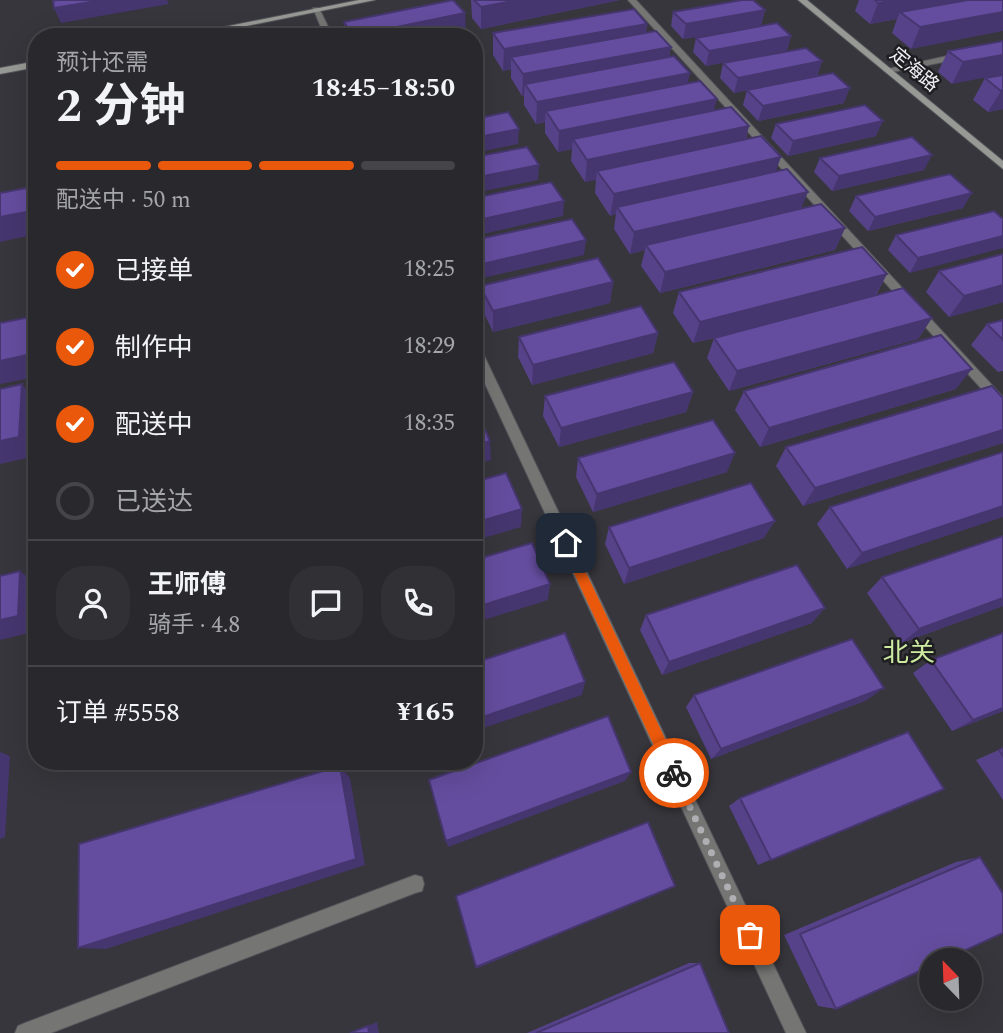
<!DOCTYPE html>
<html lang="zh">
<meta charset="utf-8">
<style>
:root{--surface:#29282d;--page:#313035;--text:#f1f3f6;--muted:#a5a6aa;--line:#454449;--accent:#ea580c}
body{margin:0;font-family:Spectral,"Noto Sans SC",serif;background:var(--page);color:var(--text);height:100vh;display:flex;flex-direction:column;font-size:26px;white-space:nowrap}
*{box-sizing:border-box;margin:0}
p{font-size:23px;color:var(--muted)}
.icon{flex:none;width:38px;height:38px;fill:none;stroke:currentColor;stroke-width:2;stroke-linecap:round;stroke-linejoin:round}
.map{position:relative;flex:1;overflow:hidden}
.details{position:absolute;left:28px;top:28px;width:455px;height:742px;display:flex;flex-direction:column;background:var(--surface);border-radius:28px;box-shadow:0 7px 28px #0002,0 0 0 2px var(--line)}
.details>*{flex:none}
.needle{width:46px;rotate:337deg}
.tools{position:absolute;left:919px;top:948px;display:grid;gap:14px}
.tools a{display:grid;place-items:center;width:63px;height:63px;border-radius:50%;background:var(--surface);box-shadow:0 7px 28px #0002,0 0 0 2px var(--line);font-size:35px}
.pin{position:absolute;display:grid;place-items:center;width:60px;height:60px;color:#fff;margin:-30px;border-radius:14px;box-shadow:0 4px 10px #0006}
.courier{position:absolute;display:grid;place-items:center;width:70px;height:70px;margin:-35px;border:5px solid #ea580c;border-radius:50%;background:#fff;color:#222;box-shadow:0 2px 9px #0007}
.overview em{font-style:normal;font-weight:700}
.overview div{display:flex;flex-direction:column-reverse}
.overview{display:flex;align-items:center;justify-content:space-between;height:119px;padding:0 28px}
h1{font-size:46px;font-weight:700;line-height:52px}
.bar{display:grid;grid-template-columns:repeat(4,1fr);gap:10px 7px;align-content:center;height:84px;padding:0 28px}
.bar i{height:9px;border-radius:5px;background:var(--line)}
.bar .active{background:var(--accent)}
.bar p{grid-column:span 4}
.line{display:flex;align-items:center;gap:18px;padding:0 28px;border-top:2px solid var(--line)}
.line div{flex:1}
.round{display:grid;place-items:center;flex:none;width:74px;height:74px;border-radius:28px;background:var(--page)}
ol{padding:0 28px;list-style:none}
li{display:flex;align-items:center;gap:21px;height:77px}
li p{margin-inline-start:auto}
li .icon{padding:7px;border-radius:50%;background:var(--accent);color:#fff;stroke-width:4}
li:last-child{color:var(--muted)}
li i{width:38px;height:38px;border:4px solid var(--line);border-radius:50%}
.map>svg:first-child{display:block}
</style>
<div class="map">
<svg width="1003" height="1033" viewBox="0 0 1003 1033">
<rect width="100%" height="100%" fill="#37363c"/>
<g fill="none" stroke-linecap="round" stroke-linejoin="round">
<!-- street casing -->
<g stroke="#545359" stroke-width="2">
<path id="street" d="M628 0H636L1003 397V410L999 408Z
M313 8H319L333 37H325Z
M961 53 964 54V58L887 73 883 70Z
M474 343 480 347 806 1033H786L474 360Z
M415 875 422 877 424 884 422 891 415 893 51 1033H15L18 1026 25 1023Z"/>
</g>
<!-- secondary casing -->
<g stroke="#545359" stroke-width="2">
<path id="secondary" d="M359 0H375L192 37H174Z
M798 0H807L1003 161V169Z
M37 61V67L0 74V68Z"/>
</g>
<!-- street -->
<use href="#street" fill="#757673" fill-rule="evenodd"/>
<!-- secondary -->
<use href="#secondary" fill="#979994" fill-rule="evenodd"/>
</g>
<!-- wall -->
<path fill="#564288" d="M471 0H620L481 29 472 18Z
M859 0H1003L911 49 892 33 897 19 870 24 855 11Z
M765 10 761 25 683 39 671 26 673 12Z
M344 22 466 34 452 37H346Z
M647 24 646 33 671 47 669 57 687 84 714 111 749 126 746 139 776 172 802 208 845 228 835 250 660 293 641 266 645 250 630 254 614 229 616 214 610 216 595 193 596 179 585 182 571 161 572 149 558 152 545 133V122L536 124 524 105V95L522 96 511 78V69L503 71 493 55V33Z
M791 36 787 50 706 66 693 52 696 38Z
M1003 41 952 84 938 72 948 51Z
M822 61 817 76 734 93 720 78 723 63Z
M1003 75V109L988 112 973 100 985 78Z
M747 90 844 103 758 121 743 105Z
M776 124 876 136 788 156 771 138Z
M820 158 924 170 832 191 814 172Z
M856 196 963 208 868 231 849 211Z
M994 211 910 273 888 250 896 235Z
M1003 254V302L949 317 926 292 939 271Z
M887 274 876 295 932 318 918 339 729 391 707 358 714 338 693 343 673 313 679 292Z
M613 282 610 303 493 332 481 307 480 286Z
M1003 320V371L998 372 971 345 987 324Z
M658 333 653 353 532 385 518 357 519 337Z
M956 389 760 447 735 410 744 391Z
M693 392 686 412 559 447 543 416 545 396Z
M1003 398V443L803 506 776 466 786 447Z
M1003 452 847 569 817 524 830 507Z
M578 458 727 472 593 512 576 477Z
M609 527 764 538 624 584 605 544Z
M882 577 1003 606 901 643 867 593Z
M646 615 812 623 662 675 640 630Z
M931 660 1003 711 952 731 913 673Z
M694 695 867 700 711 759 686 707Z
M1003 748V800L976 760Z
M944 789 758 865 729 806 740 798Z
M980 857 836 1009 818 1006 784 935 956 862Z
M689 963H700L729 1033H527Z"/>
<!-- shaded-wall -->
<path fill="#46366f" d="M103 0H167L169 4 61 23 54 8Z
M518 0H620L481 29V7Z
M896 0H1003L900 12 897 19 870 24 878 3Z
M765 10 761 25 683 39 686 24Z
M1003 12V31L911 49 920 27Z
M465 13 466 34 452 37H353Z
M647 24 644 45 511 57V69L503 71 504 49Z
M791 36 787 50 706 66 709 51Z
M671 47 667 68 525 84 524 95 522 96 523 74Z
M1003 55V74L952 84 963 62Z
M822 61 817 76 734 93 738 78Z
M690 73 685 94 546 111 545 122 536 124 537 102Z
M850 88 844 103 758 121 763 106Z
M1003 90V109L988 112 1001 91Z
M717 99 711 121 573 139 572 149 558 152 559 131Z
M883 121 876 136 788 156 793 141Z
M749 126 743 148 597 171 596 180 585 182 587 160Z
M519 129 518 144 474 153V138Z
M932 155 924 170 832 191 839 176Z
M781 157 773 179 617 207 616 214 610 216 614 194Z
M539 165 538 180 474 193V178Z
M808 192 799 214 646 245 645 250 630 254 634 232Z
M972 193 963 208 868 231 875 217Z
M564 201 563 216 474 236V221Z
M37 210V234L0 242V217Z
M845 228 835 250 660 293 665 272Z
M1003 236V248L910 273 918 258Z
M586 240 584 255 474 280V266Z
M887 274 875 295 693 343 700 322Z
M613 282 610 303 493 332V311Z
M1003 285V302L949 317 964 296Z
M30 317 37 326V377L0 384V361Z
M932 318 918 339 729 391 737 371Z
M658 333 653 353 532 385 533 365Z
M972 369 956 389 760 447 769 428Z
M22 384 37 402 36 456 0 464V441Z
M693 392 686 412 559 447 561 428Z
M1003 430V443L803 506 815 488Z
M490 441 491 460 474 465V446Z
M735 453 727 472 593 512 597 494Z
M1003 506V517L847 569 862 553Z
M522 509 521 527 474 541V523Z
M775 521 764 538 624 584 629 568Z
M20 571 37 585V631L0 640V620Z
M550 584 548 600 474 623V608Z
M1003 598V606L901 643 919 629Z
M825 608 812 623 662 675 669 662Z
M585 682 582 695 474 731V720Z
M884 688 867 700 711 759 721 749Z
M1003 708V711L952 731 973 720Z
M0 752 10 756 5 837 0 839Z
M340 766 350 778 365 865 106 949 78 948Z
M631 772 625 781 448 847 446 841Z
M675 886 478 968 476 967Z
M377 1022 379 1033H369L368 1026Z"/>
<!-- building -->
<path fill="#644d9e" stroke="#46366f" stroke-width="2" d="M57 0H103L54 8 53 1Z
M453 0 465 13 353 36 344 22Z
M474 0H518L481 7Z
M742 0H753L765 10 686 24 673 12Z
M875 0H896L878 3Z
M968 0H1003V12L920 27 900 12Z
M634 9 647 24 504 49 493 33Z
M777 23 791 36 709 51 696 38Z
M656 31 671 47 523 74 511 57Z
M307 34 308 37H295Z
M1003 41V55L963 62 948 51Z
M806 48 822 61 738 78 723 63Z
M674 56 690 73 537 102 525 84Z
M833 73 850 88 763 106 747 90Z
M1003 75V90L1001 91 985 78Z
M700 81 717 99 559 131 546 111Z
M865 105 883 121 793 141 776 124Z
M731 107 749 126 587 160 573 139Z
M508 112 519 129 474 138V119Z
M761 136 781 157 614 194 597 171Z
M912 137 932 155 839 176 820 158Z
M527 147 539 165 474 178V157Z
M787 169 808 192 634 232 617 207Z
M950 174 972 193 875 217 856 196Z
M551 182 564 201 474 221V198Z
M37 186V210L0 217V193Z
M821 204 845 228 665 272 646 245Z
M994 211 1003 219V236L918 258 896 235Z
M36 215 37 260H36Z
M572 219 586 240 474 266V240Z
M862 247 887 274 700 322 679 292Z
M1003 254V285L964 296 939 271Z
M598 258 613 282 493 311 480 286Z
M903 288 932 318 737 371 714 338Z
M641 306 658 333 533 365 519 337Z
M30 317 27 355 0 361V323Z
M1003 320V340L987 324Z
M941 335 972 369 769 428 744 391Z
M674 362 693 392 561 428 545 396Z
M22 384 19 437 0 441V389Z
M992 386 1003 398V430L815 488 786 447Z
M474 409H476L490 441 474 446Z
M713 420 735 453 597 494 578 458Z
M1003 452V506L862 553 830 507Z
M506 473 522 509 474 523V482Z
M751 483 775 521 629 568 609 527Z
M1003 536V598L919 629 882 577Z
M532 543 550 584 474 608V560Z
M797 565 825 608 669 662 646 615Z
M20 571 18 616 0 620V576Z
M565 633 585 682 474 720V663Z
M1003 633V708L973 720 931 660Z
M852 639 884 688 721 749 694 695Z
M608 716 631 772 446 841 429 780Z
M908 732 944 789 771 860 740 798Z
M1003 748V756L999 750Z
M340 766 356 859 78 948 79 844Z
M648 822 675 886 476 967 456 896Z
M980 857 1003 894V933L942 961H931V966L836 1009 800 934Z
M700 963 729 1033H536Z
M368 1026 369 1033H350Z"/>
<!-- route -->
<path fill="#ea580c" d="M566 538 570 539 679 768V778H669L560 543Z"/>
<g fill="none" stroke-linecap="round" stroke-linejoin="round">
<!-- done -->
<path stroke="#afaeb2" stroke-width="7" stroke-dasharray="0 12.6" d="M674 773 750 935"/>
</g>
<g text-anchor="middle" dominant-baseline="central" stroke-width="5" stroke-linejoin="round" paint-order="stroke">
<!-- far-street labels -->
<g font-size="19" fill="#efeef2" stroke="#1e1e21">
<text transform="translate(914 70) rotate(40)">定海路</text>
</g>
<!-- quarter labels -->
<g font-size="26" fill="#cdeaa1" stroke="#1e1e21">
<text x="909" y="653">北关</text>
</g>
</g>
</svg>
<div class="tools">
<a><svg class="needle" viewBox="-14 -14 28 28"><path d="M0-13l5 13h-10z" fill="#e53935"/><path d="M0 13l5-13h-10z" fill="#a5a6aa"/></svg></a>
</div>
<div class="pin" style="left:750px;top:935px;background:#ea580c"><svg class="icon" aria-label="bag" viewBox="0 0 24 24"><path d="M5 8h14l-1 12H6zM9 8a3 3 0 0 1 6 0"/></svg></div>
<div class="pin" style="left:566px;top:543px;background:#1f2937"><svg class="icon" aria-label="home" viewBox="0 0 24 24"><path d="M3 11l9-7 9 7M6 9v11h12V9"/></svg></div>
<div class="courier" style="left:674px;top:773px"><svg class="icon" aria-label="bike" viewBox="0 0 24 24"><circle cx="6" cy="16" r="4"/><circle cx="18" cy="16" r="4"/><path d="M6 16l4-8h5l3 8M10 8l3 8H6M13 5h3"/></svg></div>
<section class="details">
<div class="overview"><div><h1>2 分钟</h1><p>预计还需</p></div><em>18:45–18:50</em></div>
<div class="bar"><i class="active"></i><i class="active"></i><i class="active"></i><i></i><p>配送中 · 50 m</p></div>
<ol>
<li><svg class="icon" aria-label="check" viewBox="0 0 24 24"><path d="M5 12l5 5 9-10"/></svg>已接单<p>18:25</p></li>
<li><svg class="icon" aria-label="check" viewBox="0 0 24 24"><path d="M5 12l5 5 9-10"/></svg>制作中<p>18:29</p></li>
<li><svg class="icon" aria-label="check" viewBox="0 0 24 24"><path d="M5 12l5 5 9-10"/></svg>配送中<p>18:35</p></li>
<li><i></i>已送达</li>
</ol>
<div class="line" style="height:126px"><a class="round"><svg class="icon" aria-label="person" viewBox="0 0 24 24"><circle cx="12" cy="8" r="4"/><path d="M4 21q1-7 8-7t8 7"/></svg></a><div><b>王师傅</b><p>骑手 · 4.8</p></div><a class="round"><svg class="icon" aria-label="chat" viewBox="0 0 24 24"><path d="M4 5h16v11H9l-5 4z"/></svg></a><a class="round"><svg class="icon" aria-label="phone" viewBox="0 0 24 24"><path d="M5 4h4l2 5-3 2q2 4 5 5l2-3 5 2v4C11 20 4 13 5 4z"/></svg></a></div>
<div class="line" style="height:91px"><div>订单 #5558</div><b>¥165</b></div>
</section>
</div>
